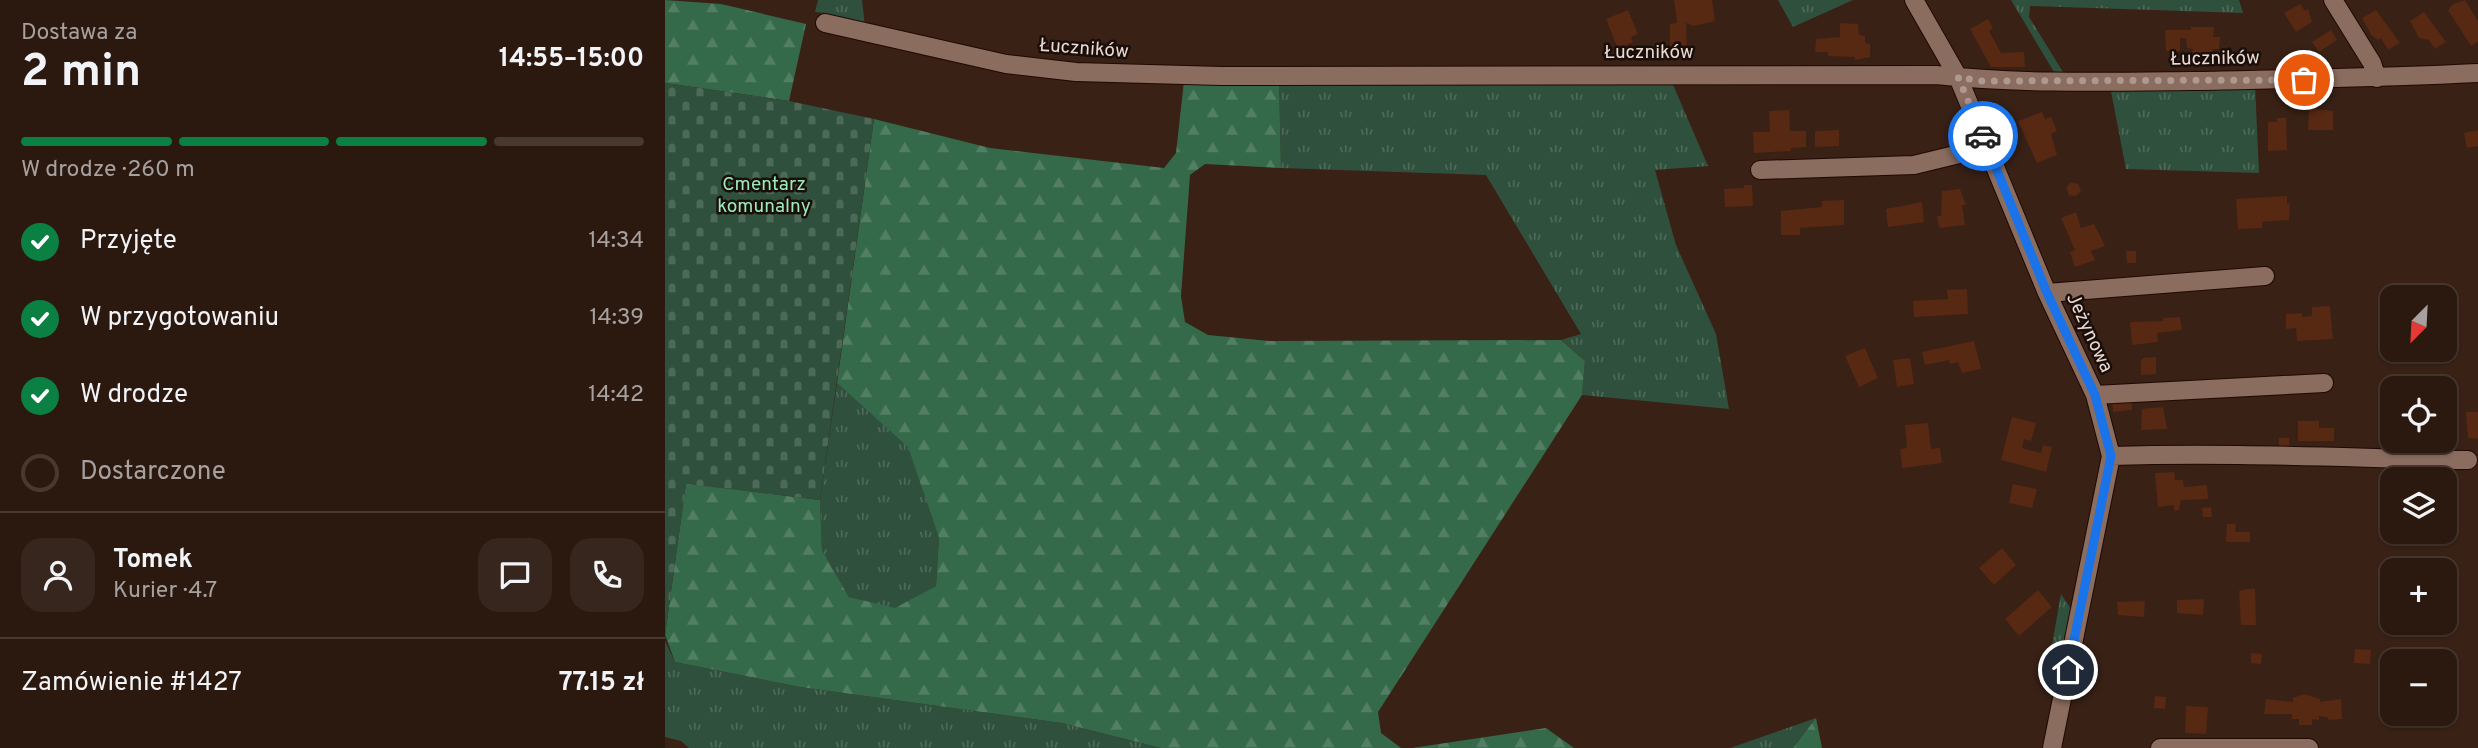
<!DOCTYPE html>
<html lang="pl">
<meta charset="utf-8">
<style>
:root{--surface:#2b1910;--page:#37261e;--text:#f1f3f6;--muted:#a6a09f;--line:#473830;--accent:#0b8043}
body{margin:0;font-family:Overpass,sans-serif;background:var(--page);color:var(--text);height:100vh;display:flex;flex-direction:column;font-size:26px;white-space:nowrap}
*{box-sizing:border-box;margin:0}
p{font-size:23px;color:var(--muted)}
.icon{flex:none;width:38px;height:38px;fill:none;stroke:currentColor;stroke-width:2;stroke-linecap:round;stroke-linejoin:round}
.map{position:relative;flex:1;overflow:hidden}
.sheet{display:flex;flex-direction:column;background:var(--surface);width:665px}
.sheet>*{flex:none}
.needle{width:46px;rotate:204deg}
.buttons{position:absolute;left:1715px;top:285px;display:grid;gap:14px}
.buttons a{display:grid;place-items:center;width:77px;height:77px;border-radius:14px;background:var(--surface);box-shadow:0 2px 5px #0004,0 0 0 2px var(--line);font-size:35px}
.pin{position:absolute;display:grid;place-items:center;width:60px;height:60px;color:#fff;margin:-30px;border:4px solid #fff;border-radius:50%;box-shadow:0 2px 7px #0007}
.courier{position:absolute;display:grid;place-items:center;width:70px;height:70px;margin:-35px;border:5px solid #1a73e8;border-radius:50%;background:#fff;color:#222;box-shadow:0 2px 9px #0007}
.head em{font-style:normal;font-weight:700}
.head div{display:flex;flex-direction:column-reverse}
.head{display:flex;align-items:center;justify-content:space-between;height:119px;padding:0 21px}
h1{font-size:46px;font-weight:700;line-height:52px}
.bar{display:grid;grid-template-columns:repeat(4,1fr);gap:10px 7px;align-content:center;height:84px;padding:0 21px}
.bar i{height:9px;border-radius:5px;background:var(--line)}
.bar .active{background:var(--accent)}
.bar p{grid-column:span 4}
.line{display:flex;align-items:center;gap:18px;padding:0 21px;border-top:2px solid var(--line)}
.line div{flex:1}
.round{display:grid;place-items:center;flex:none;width:74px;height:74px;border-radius:21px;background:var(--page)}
ol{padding:0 21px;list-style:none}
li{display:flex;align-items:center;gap:21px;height:77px}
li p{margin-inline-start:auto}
li .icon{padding:7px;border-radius:50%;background:var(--accent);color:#fff;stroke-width:4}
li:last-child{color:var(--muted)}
li i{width:38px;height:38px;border:4px solid var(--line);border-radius:50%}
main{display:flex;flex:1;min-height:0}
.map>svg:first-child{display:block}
</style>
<main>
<section class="sheet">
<div class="head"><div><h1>2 min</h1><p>Dostawa za</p></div><em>14:55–15:00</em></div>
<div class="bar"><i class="active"></i><i class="active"></i><i class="active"></i><i></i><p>W drodze · 260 m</p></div>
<ol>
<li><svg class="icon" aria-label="check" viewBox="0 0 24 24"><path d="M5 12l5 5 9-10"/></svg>Przyjęte<p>14:34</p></li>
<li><svg class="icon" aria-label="check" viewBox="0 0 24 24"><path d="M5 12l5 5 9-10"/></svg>W przygotowaniu<p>14:39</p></li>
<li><svg class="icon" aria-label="check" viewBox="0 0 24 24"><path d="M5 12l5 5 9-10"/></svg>W drodze<p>14:42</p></li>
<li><i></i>Dostarczone</li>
</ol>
<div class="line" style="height:126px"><a class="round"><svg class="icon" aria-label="person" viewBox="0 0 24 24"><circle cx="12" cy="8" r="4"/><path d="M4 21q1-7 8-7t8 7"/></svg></a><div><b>Tomek</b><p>Kurier · 4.7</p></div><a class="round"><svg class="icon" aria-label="chat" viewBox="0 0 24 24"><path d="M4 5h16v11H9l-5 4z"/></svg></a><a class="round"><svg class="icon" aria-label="phone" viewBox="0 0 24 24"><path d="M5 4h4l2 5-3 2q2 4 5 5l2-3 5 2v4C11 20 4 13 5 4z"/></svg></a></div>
<div class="line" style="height:91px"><div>Zamówienie #1427</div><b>77.15 zł</b></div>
</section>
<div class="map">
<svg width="1813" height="748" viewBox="0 0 1813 748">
<defs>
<pattern id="grass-tufts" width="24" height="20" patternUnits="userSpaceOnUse" patternTransform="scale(1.75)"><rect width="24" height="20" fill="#2f503c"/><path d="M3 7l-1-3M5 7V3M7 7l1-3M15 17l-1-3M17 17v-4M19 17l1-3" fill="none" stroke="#4d6957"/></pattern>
<pattern id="forest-firs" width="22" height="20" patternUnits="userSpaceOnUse" patternTransform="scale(1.75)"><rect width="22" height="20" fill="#34694a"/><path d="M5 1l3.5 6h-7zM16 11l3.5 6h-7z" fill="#527e63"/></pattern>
<pattern id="cemetery-stones" width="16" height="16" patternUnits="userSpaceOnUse" patternTransform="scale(1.75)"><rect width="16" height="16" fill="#2f503c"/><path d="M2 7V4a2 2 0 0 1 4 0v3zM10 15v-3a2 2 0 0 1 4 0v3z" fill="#4d6957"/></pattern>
</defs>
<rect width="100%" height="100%" fill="#392116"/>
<!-- grass -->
<path fill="url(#grass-tufts)" d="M153 0H197L200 27 165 20 161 13 150 12Z
M1113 0H1188L1128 27Z
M1346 0H1574L1578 13 1365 6 1364 17 1401 77H1392Z
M614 80H1006L1043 166 990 170 1011 245 1051 334 1064 409 917 395 920 361 896 340 916 334 821 175 616 168Z
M1590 85 1594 173 1461 169 1445 86Z
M172 383 243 446 274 538 271 586 230 609 184 597 157 550 155 500Z
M1396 594 1408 612 1399 659 1385 656Z
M0 641 10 662 135 687 397 723 496 748H24L16 741 0 737Z
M1151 718 1128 748H1065Z"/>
<!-- forest -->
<path fill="url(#forest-firs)" d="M0 0 56 4 141 24 124 101 0 83Z
M614 80 616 168 540 164 525 175 516 296 520 322 543 335 604 341 896 340 920 361 917 395 713 712 716 733 736 748H496L397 723 135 687 10 662 0 635 21 483 155 500 157 550 184 597 230 608 271 586 274 538 243 447 172 383 209 119 325 148 499 168 511 153 519 81Z
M1151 718 1157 748H1128Z
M881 728 909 748H747Z"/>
<!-- cemetery -->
<path fill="url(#cemetery-stones)" d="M0 83 124 101 209 119 155 500 21 484 0 635Z"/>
<!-- building -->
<path fill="#572812" d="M1009 0H1047L1050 21 1029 26 1021 23 1022 54H1005V24L1012 23Z
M1800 0 1813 21V42L1806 46 1783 10 1788 4Z
M1635 4 1640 11 1643 9 1647 22 1631 32 1619 13Z
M963 10 973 34 966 37 968 42 953 49 941 19Z
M1711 10 1735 43 1723 50 1716 38 1713 40 1707 36 1697 18Z
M1759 12 1781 42 1770 49 1764 40 1754 38 1745 21Z
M1323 19 1328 28 1324 31 1336 53 1359 52 1360 67H1326L1305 29Z
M1175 23 1193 24 1194 35 1200 36V43L1205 44V57L1190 60V57L1163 56V52H1150L1151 39 1175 37Z
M1526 27H1549L1548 37H1555L1554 49H1547L1550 59H1526L1528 49 1522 48 1521 38H1515V51H1501L1500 30H1526Z
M1666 30 1672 40 1654 52 1647 42Z
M1644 108 1668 111V130H1643Z
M1124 110 1125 131H1141V147L1126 148V151L1089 153 1088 132H1105L1104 111Z
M1377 112 1380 119 1386 117 1392 131 1386 134 1392 155 1372 163 1353 121Z
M1612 118H1621L1622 150 1603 151V122H1612Z
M1174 130V146L1150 147V131Z
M1813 130V146L1802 148 1799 133Z
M1406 182 1413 184 1416 191 1411 196 1404 195 1401 188Z
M1079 185H1087L1088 206 1060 207 1059 189 1079 188Z
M1295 189 1301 205H1297L1300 225 1274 228 1272 216H1276L1277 191Z
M1622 196V204L1625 203 1624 220 1597 222V228L1573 229 1571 199Z
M1179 200V225L1135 228V235H1116V211L1157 207V201Z
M1257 202 1259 222 1223 227 1221 209Z
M1411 212 1416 228 1429 224 1440 246 1426 251 1430 260 1410 267 1405 252 1410 250 1396 218Z
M1461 251H1471V263H1462Z
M1302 289 1303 314 1249 317 1248 301 1283 299 1282 290Z
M1780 302H1784L1786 337H1780Z
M1665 306 1668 339 1632 341 1631 328 1621 329V314L1637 313V317L1647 316V307Z
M1515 317 1517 330 1492 333 1493 342 1467 345 1465 322 1498 321V318Z
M1727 328V343H1718L1717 329Z
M1309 341 1316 369 1297 373 1293 362 1285 364 1284 360 1260 365 1257 352Z
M1200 348 1213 378 1194 387 1180 356Z
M1491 357V374L1476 375V361L1478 358Z
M1245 358 1249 384 1232 387 1228 360Z
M1466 398 1467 410 1448 412 1447 400Z
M1498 407 1502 429 1476 430 1477 409Z
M1801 412H1813V439L1803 438Z
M1347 417 1371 423 1366 441 1359 439 1357 448 1376 453 1378 445 1387 447 1381 472 1336 460Z
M1633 421H1654V428H1669V441H1633Z
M1263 423 1266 449 1275 448 1277 463 1237 468 1235 449 1242 448 1240 425Z
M1614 438H1624V449H1614Z
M1509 472 1510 480H1518L1519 487 1542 485 1543 499 1516 500 1514 510 1509 511V505L1493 507 1490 473Z
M1348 484 1372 489 1367 508 1344 503Z
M1546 507 1547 517H1538L1537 508Z
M1562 524H1571L1570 532H1585V542H1561Z
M1337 548 1351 565 1329 585 1314 568Z
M1582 589H1590L1591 625H1576L1574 591Z
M1373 590 1387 607 1354 636 1340 619Z
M1539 599 1538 615 1512 613V600Z
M1480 601 1479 617 1453 615 1452 602Z
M1690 649 1706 650 1705 664 1689 663Z
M1586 653 1597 654 1596 664 1586 663Z
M1639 694 1655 699V702L1676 699 1677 719 1664 720 1662 717 1654 716V720L1647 719V725H1634V719H1627V714H1599L1601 699 1628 702V698Z
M1490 696 1501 697 1500 709 1489 708Z
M1521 706 1543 707 1541 734 1520 733Z"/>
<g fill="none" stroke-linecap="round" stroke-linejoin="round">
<!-- minor casing -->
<g stroke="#200902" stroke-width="20">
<path id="minor" d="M1249 0 1293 77 1382 293 1430 395 1446 456 1387 748
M1668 0 1707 63 1712 78
M160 23 341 64 411 72 556 76 1271 75C1355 84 1440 82 1526 81 1622 79 1717 78 1813 73
M1095 170 1249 165 1323 147
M1382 293 1600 276
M1430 395 1659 383
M1446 456C1565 452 1684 458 1803 460
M1495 748H1644"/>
</g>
<!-- minor -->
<use href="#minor" stroke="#8b6d60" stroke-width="18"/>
</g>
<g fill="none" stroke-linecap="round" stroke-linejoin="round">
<!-- done -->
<path stroke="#ad9990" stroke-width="7" stroke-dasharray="0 12.6" d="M1318 136 1293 77 1316 81 1639 80"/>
<!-- route -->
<path stroke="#1a73e8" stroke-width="9" d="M1318 136 1382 293 1430 395 1446 456 1403 670"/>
</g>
<g text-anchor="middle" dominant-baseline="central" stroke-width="5" stroke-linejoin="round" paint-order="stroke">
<!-- street labels -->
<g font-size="19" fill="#ebd9d2" stroke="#190e09">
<text transform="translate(419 49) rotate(4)">Łuczników</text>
<text x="984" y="53">Łuczników</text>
<text transform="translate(1550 59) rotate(-1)">Łuczników</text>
<text transform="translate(1424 333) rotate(65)">Jeżynowa</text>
</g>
<!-- park labels -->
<g font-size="19" fill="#99ebb8" stroke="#190e09">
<text x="99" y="185">Cmentarz<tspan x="99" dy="22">komunalny</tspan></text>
</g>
</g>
</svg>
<div class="buttons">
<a><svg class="needle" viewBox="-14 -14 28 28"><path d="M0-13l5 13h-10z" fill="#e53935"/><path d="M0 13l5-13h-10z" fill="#a6a09f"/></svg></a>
<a><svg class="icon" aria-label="locate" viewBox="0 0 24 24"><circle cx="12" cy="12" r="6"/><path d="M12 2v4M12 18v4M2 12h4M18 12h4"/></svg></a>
<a><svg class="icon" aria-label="layers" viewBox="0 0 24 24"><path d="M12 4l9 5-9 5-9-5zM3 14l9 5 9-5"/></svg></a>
<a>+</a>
<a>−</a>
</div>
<div class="pin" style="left:1639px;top:80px;background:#ea580c"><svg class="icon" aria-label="bag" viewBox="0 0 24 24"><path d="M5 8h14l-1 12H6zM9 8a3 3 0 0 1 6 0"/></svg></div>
<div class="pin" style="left:1403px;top:670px;background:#1f2937"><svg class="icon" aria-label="home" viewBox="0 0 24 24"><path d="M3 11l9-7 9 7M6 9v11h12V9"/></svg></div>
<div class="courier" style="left:1318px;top:136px"><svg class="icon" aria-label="car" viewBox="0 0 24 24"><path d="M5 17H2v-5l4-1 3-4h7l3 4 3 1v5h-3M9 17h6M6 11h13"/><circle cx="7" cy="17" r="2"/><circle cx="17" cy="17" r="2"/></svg></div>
</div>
</main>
